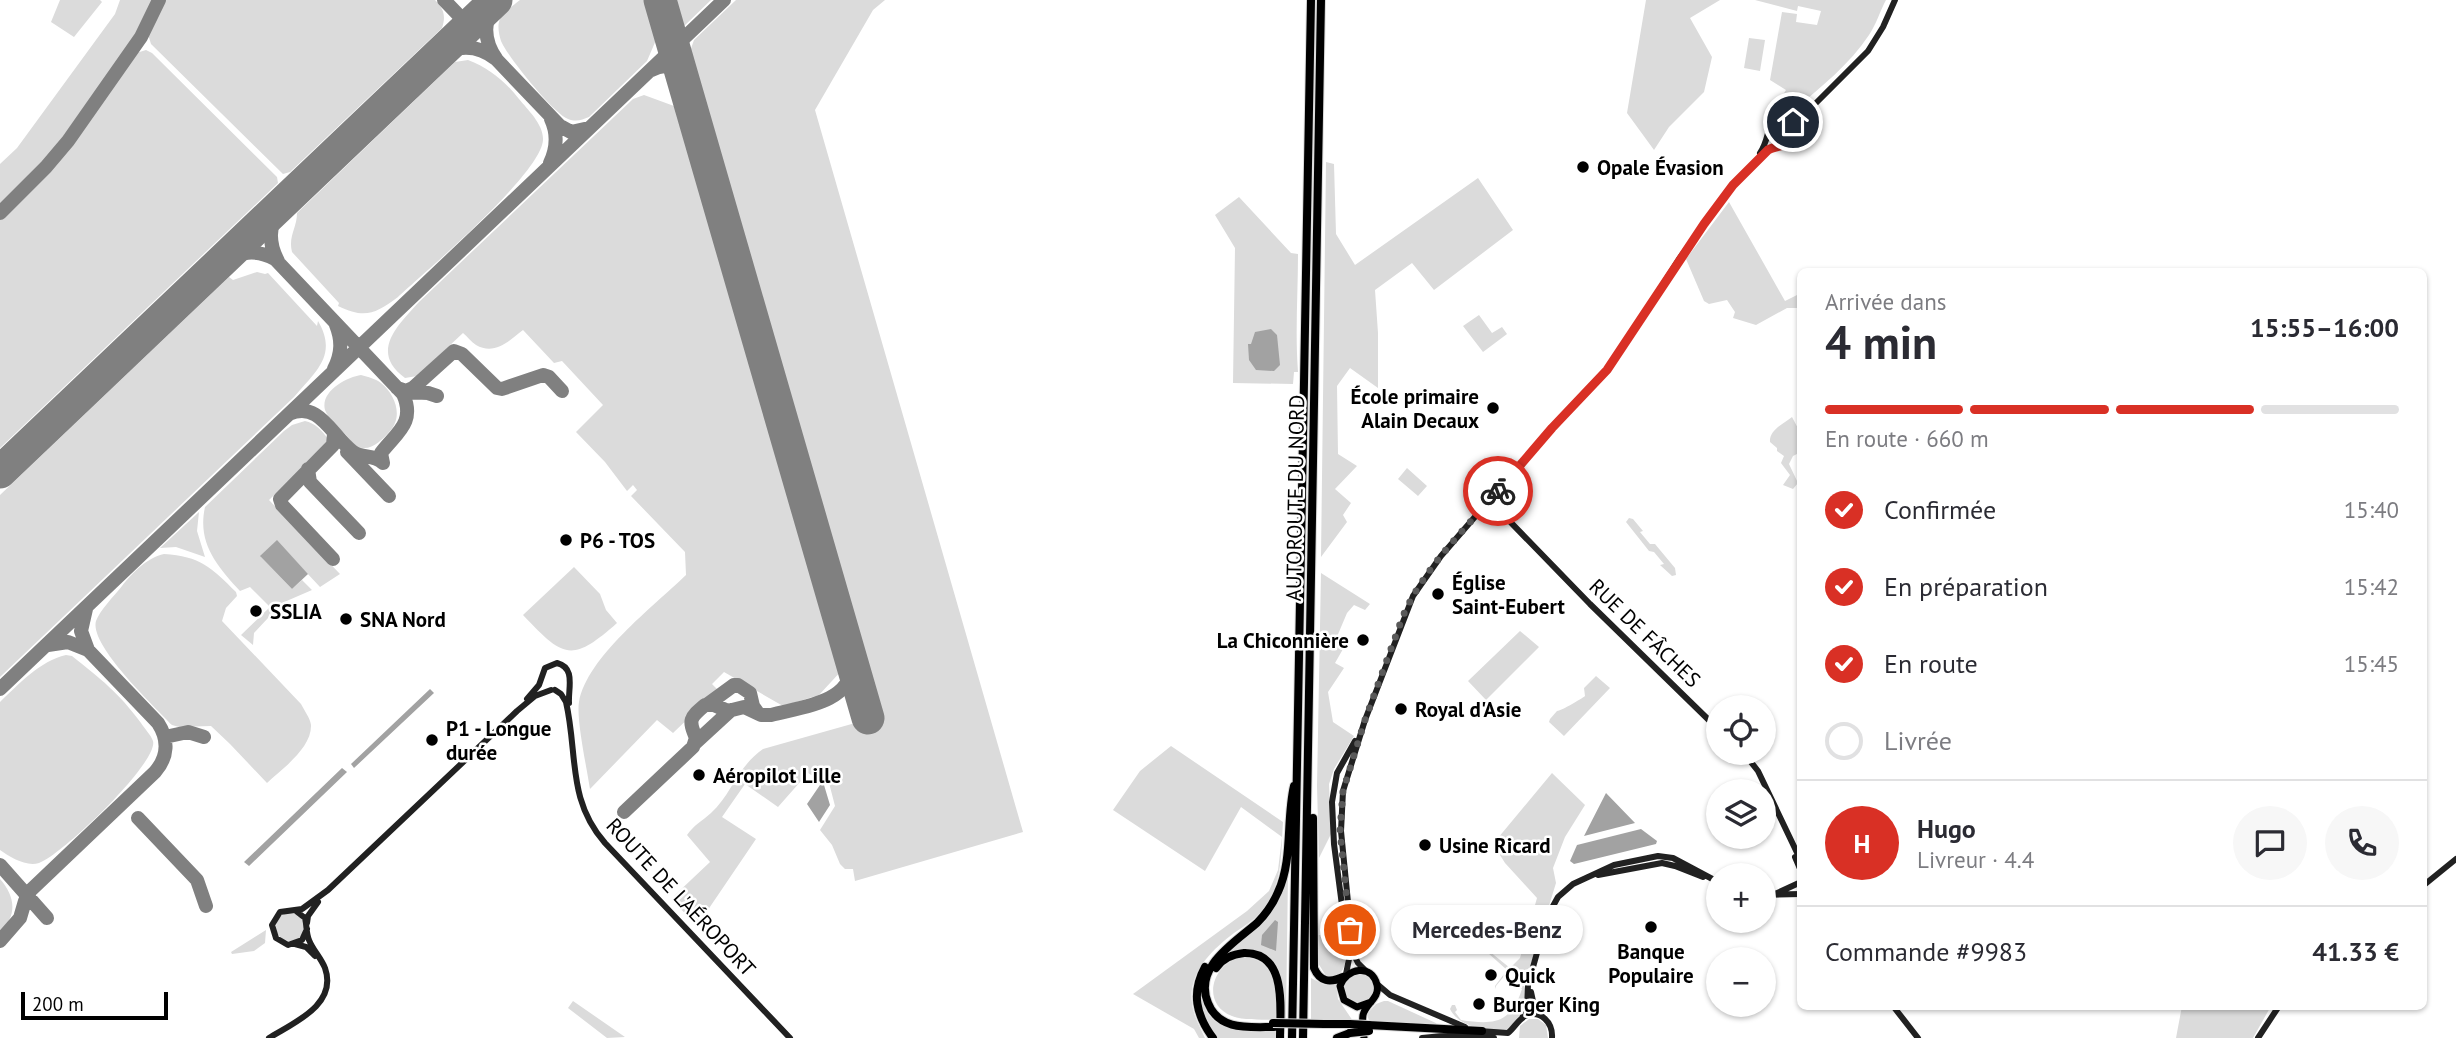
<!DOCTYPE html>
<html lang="fr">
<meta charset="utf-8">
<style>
:root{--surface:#fff;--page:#f7f7f7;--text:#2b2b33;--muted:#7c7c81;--line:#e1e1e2;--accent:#d93025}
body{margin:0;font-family:"PT Sans",sans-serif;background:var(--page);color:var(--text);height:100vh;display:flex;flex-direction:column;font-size:26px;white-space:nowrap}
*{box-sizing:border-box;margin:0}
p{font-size:23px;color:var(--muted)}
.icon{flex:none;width:38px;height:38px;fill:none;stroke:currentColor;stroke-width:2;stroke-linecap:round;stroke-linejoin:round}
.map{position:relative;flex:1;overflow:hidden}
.sheet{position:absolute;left:1797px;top:268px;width:630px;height:742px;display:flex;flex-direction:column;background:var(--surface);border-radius:10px;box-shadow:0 2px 5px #0004}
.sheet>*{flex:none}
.buttons{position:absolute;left:1706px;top:695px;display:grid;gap:14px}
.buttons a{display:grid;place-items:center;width:70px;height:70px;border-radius:50%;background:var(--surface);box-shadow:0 2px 5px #0004;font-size:35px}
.scale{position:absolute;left:21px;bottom:18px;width:147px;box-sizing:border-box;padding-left:7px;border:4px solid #000;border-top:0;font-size:19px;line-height:24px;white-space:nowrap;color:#000;-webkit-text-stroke:5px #fff;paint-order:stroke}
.pin{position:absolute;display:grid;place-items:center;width:60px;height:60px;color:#fff;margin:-30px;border:4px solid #fff;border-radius:50%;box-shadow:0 2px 7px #0007}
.courier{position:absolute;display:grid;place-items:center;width:70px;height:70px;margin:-35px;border:5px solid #d93025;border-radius:50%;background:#fff;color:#222;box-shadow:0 2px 9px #0007}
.bubble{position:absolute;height:49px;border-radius:24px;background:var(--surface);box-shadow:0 2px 5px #0004;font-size:23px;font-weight:700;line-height:49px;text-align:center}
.headline em{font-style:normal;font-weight:700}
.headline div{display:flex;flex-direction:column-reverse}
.headline{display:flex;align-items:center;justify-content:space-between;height:119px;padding:0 28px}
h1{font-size:46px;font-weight:700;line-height:52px}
.bar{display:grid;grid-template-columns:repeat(4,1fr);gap:10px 7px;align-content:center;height:84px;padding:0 28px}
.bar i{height:9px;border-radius:5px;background:var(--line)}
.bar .current{background:var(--accent)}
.bar p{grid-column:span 4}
.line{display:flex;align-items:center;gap:18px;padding:0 28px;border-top:2px solid var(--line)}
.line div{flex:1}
.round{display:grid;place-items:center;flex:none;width:74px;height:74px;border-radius:37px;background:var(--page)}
ol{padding:0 28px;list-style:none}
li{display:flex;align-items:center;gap:21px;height:77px}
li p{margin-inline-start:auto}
li .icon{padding:7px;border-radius:50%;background:var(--accent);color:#fff;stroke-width:4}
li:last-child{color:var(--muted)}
li i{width:38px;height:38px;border:4px solid var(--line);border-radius:50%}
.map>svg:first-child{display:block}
</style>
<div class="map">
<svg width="2456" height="1038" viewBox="0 0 2456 1038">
<rect width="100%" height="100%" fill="#fff"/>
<!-- green -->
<path fill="#dbdbdb" d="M60 0H100L102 2 74 37 51 22Z
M120 0H155L141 28 48 157 0 206V164L17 148 115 14Z
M162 0H435C444 9 446 16 442 28L290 172 283 174 151 44 147 31Z
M520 0H649L659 33 647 61 589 117C582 120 576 122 568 119 554 114 507 56 501 41 499 35 497 25 500 19 503 12 514 5 520 0Z
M673 0H711L681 29Z
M736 0H885L873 10 815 110 1023 832 855 881 853 869H845L840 864 832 845 820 830 835 806 828 779H818L808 773 778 807 745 784 722 817 756 839 697 926 677 905 680 902 674 896 710 862 687 835C695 824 701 822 711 813 732 794 737 767 763 749L880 716 688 57 694 40Z
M1646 0H1720L1690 18 1712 57 1704 92 1669 127 1654 150 1627 113Z
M1755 0H1886C1880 11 1876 25 1869 35 1850 64 1821 87 1795 109L1779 101 1786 90 1770 80 1782 12 1797 14 1796 22 1817 25 1821 11 1798 6 1797 11Z
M1749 38 1765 40 1760 71 1744 68Z
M146 50 152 53 277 177 278 183 0 448V219L46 172 133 54Z
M468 60C489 68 506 82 519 99 528 110 544 125 543 140 541 174 426 271 398 297 375 314 365 319 338 306L339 303 292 252C288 236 297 228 297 213L455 62Z
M644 95 674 106 682 112 843 669 819 695 783 706 724 672 712 684 718 690 673 733 657 720 590 789C587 769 576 719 579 702 587 657 653 607 686 575L685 552 631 496 637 490 633 485 627 491 605 462 576 432 603 405 562 361 554 363 523 330C510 340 495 356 476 345 471 342 467 336 463 333L417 376 405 378C369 352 398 325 419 302L633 99Z
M1772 132a11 11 0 1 1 22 0a11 11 0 1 1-22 0Z
M1326 162 1334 164 1336 234 1355 265 1478 178 1513 230 1434 290 1412 263 1375 290 1378 333V388L1350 368 1337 386 1338 454 1357 466 1335 489 1351 503 1343 515 1347 522 1321 557Z
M1239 197 1291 253 1298 254C1298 294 1295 332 1298 372H1294L1293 384 1233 383 1235 248 1215 215Z
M1729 202 1785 301 1797 295 1799 308H1787L1756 325 1733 318 1735 312 1727 300 1709 304 1704 301 1686 259Z
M257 272 265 274 268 273 317 326 318 321C338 355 316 371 294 397L0 677V495L229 277 233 280Z
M1479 315 1492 333 1502 327 1507 334 1483 352 1463 326Z
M361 375C368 377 376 379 381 383 396 395 403 417 390 431 383 439 373 449 363 448 355 448 351 440 346 435 340 428 328 419 325 410 320 391 347 377 361 375Z
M1792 417 1801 434V452L1793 456 1789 464 1798 483 1793 489 1783 485 1790 475 1781 463 1784 456 1777 451V448L1770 442C1769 430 1783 424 1792 417Z
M305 421C315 423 322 430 328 439V443L269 500 340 574 320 587 277 541 261 557 292 589 302 580 312 590 282 603 254 633 253 645 241 635 270 607 250 587 240 591C217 566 197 543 205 507L284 431 292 425Z
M1407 468 1427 486 1418 496 1398 479Z
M199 512 197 531 205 557 176 547 160 548Z
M1629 518 1633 519 1643 531 1640 532 1650 544H1655L1675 568 1676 575 1672 576 1660 565 1664 564 1654 552 1649 551 1626 522Z
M164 554C200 556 212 568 236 592L237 596 226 608 222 621 301 704C304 710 310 718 311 725 312 748 282 769 267 783L230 744 211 726 179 727 172 725C155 707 89 645 96 621 100 610 114 596 122 586 132 573 148 557 164 554Z
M574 567 600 594 606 610 617 623C571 664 563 657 523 615Z
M1321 573 1370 604 1365 610 1354 605 1347 613 1336 639 1343 649 1335 663 1344 668 1328 692 1333 722 1354 736 1334 769 1329 784 1331 834 1319 858 1317 786Z
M1520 631 1539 647 1486 700 1468 681Z
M66 655 72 656C101 679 119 693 141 723 144 728 151 735 153 741 159 762 61 856 39 863 26 867 10 857 0 850V702C19 684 40 661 66 655Z
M1596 676 1610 688 1564 736 1549 722 1550 719 1557 711C1563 710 1581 699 1585 696L1584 688Z
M1171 746 1283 822C1281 851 1283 880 1266 905 1259 917 1246 925 1234 933 1212 950 1188 972 1192 1003 1193 1015 1200 1027 1205 1038H1199L1194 1029 1133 994 1247 911 1269 891 1278 870 1282 837 1241 807 1205 871 1113 810 1140 771Z
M1552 773 1585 805 1565 837 1553 868 1556 883 1530 967 1520 976 1510 969 1496 986V989L1495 986 1507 970 1488 953 1489 951 1510 968 1520 958 1537 898 1505 863 1493 844Z
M1288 874 1286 1018H1283V995L1261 954 1218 961 1251 931Z
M0 879C15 896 18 915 0 932Z
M276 927a14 14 0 1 1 28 0a14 14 0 1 1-28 0Z
M266 930 265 943 254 951 232 954 231 952Z
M1318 935H1342C1344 951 1351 968 1335 977L1326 976 1318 963Z
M1245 957C1278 961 1277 993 1276 1020 1262 1019 1245 1021 1232 1016 1199 1003 1213 960 1245 957Z
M1344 988a15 15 0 1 1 30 0a15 15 0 1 1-30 0Z
M1311 978 1325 985 1336 984 1338 999 1353 1021 1311 1020Z
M1520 986H1524C1531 1004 1521 1016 1509 1029 1490 1032 1459 1028 1450 1009L1452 1005H1455L1457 1010 1455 1012 1461 1020C1493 1025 1511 1024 1522 989L1518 988Z
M1201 987C1202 1034 1241 1031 1277 1030V1038H1216L1200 1009Z
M573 1001 625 1037 607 1038 568 1008Z
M1384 1001H1388L1438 1024 1369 1021 1367 1014 1376 1004Z
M2182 1006H2271L2253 1038H2176Z
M1529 1019H1538L1546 1025 1548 1038H1519L1520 1026Z"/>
<!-- water -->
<path fill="#a2a2a2" d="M1271 329 1277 335 1280 365 1274 371 1256 370 1249 360 1248 344H1251L1255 332Z
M277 540 308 574 292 589 260 556Z
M430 689 434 693 354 768 351 764Z
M342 768 347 772 249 866 244 862Z
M820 785H824L830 805 819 822 807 804Z
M1606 793 1635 823 1584 836Z
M1641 829 1657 841 1656 844 1574 864 1570 861 1577 845Z
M1275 920 1278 922 1276 951 1261 945 1262 935Z"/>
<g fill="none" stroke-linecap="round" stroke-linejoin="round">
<!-- taxiway -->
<path stroke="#808080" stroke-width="14" d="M444 0 469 26
M496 0C483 20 483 41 497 60L560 126 571 132 589 128
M435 58C455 45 476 43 496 59
M652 70C668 61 678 69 684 84
M550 163C557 148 558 134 551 119
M0 213 46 167 68 141 141 37 159 0
M278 261C267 241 269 222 282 204
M216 267C234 253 253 247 275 259L403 394C416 423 396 433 381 453L383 463
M334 369C342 353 342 340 336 325
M397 388 406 391 413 388 454 351 462 354 497 388 502 389 543 375 549 377 562 391
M404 392 428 393 437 396
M289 414C319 400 332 436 352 451 361 459 374 454 383 463
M347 452 389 496
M308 469 310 482 359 533
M333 559 282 505 280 499 333 445 334 434
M86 609 81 631 88 650
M0 689 724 0
M708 704 734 685H738L750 693 753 706 758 713
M165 737 188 732 204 737
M694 744 731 710
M624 812 693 747 696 738C688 719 690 718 705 705H714L728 711 744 707 761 715H771C800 707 849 704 853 666
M138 818 197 880 206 906
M0 865 47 918
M0 941 20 918 25 901 31 890 155 772C168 757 169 740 158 723L88 650 68 642 48 645"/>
<!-- runway -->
<path stroke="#808080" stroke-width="33" d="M660 0 868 718
M0 472 496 0"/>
<!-- primary casing -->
<g stroke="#dbdbdb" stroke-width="9">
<path id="primary" d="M1364 1038C1363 1031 1362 1022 1363 1015 1366 1003 1380 998 1377 985 1372 963 1346 968 1340 986L1344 1000 1357 1007 1371 1002"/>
</g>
<!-- highway casing -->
<g stroke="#dbdbdb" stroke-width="10">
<path id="highway" d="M1313 818 1314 968C1320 982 1330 983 1343 977
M1205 967C1191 993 1196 1015 1213 1038
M1216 968C1222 959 1233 954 1244 953 1288 952 1280 1010 1280 1038
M1324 1024H1350
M1368 1025 1482 1031
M1274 1027C1249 1027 1219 1031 1208 1003 1193 967 1234 943 1257 923 1266 914 1273 904 1278 892 1293 860 1286 820 1294 786
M1292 1038 1311 0
M1303 1038 1321 0
M1337 1038 1350 1033"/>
</g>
<!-- secondary -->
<path stroke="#212121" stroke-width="6" d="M1760 153C1768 142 1768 126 1773 121 1779 116 1784 119 1790 118 1798 116 1804 109 1810 104
M1490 501 1590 604 1718 729
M555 690 561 694 566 702C578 754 567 800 605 843L790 1038
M527 699 539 685 545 668 557 663C576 668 568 688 569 703
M1743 752 1758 771 1801 861
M1795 857 1801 871
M1598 875 1662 863 1675 866 1703 877
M2424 885 2456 859
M1775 894 1801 882
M1764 895 1801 894
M307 923 308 916 318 902
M307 929 302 940 288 945 276 938 272 925 280 912 302 909 328 890 517 711 535 696 551 690
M295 944 306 947 315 956
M1366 971 1358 963 1353 953 1341 831 1343 791 1365 720 1413 596 1441 556 1552 428 1610 367 1679 259 1733 185 1764 153 1774 147 1786 146 1794 142 1801 118 1868 51 1883 27 1895 0
M1346 974 1349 959 1334 844 1332 802 1337 773 1355 741
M1377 984 1390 995 1465 1027
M1531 992 1534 1006 1542 1016
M1893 1006 1918 1038
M1522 1018 1527 1009 1528 985 1547 917 1558 897 1573 884 1614 865 1658 856 1673 858 1718 882
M1479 1031 1508 1033C1514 1028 1518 1020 1525 1016 1541 1009 1553 1023 1552 1038
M269 1038C293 1023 338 1005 325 968 321 958 313 950 309 940 306 933 307 926 305 918L296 911
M1422 1038C1446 1035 1469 1035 1494 1038
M2258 1038 2279 1006"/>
<!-- primary -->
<use href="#primary" stroke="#000" stroke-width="7"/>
<!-- highway -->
<use href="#highway" stroke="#000" stroke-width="8"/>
<!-- highway-bridge casing -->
<g stroke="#dbdbdb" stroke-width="10" stroke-linecap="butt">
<path id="highway-bridge" d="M1273 1023 1324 1024
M1350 1024 1368 1025
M1350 1033 1369 1031"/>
</g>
<!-- highway-bridge -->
<use href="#highway-bridge" stroke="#000" stroke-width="8"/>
</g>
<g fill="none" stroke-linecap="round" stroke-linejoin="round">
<!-- done -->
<path stroke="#595959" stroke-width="7" stroke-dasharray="0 12.6" d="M1350 930 1340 831 1343 791 1365 720 1403 616C1424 568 1464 530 1498 491"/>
<!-- route -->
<path stroke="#d93025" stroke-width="9" d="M1498 491 1552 428 1607 370 1704 224 1733 185 1768 150C1780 143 1795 149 1797 131L1793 122"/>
</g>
<!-- markers -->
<g fill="#000" stroke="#fff" stroke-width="2.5">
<circle cx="1583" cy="167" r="7"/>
<circle cx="1493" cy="408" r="7"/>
<circle cx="566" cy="540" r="7"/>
<circle cx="1438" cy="594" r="7"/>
<circle cx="256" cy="611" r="7"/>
<circle cx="346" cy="619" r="7"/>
<circle cx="1363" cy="640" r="7"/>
<circle cx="1401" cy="709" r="7"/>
<circle cx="432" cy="740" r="7"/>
<circle cx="699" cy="775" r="7"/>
<circle cx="1425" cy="845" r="7"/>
<circle cx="1651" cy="927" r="7"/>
<circle cx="1491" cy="975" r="7"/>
<circle cx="1479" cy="1004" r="7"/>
</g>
<g text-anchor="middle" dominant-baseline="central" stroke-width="5" stroke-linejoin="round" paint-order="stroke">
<!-- poi labels -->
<g font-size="21" font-weight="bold" fill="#000" stroke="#fff" text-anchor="start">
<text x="1597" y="167">Opale Évasion</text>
<text x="1479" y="396" text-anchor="end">École primaire<tspan x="1479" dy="24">Alain Decaux</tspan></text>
<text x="580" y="540">P6 - TOS</text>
<text x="1452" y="582">Église<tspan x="1452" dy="24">Saint-Eubert</tspan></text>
<text x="270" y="611">SSLIA</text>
<text x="360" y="619">SNA Nord</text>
<text x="1349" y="640" text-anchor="end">La Chiconnière</text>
<text x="1415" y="709">Royal d'Asie</text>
<text x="446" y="728">P1 - Longue<tspan x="446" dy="24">durée</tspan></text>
<text x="713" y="775">Aéropilot Lille</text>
<text x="1439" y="845">Usine Ricard</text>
<text x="1651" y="951" text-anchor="middle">Banque<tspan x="1651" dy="24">Populaire</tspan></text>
<text x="1505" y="975">Quick</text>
<text x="1493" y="1004">Burger King</text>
</g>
<!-- street labels -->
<g font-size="21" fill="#000" stroke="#fff">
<text transform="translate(1295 498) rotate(-89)">AUTOROUTE DU NORD</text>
<text transform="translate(1645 633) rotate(44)">RUE DE FÂCHES</text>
<text transform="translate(681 897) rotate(47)">ROUTE DE L'AÉROPORT</text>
</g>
</g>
</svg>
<div class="buttons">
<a><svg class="icon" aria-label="locate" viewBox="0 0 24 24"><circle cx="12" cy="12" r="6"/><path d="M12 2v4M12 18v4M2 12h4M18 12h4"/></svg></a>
<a><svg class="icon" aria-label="layers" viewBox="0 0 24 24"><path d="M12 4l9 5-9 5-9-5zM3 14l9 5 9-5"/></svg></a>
<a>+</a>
<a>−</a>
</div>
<div class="scale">200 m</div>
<div class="pin" style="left:1350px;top:930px;background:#ea580c"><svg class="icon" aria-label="bag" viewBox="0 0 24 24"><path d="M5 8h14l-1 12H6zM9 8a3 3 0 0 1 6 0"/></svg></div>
<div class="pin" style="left:1793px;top:122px;background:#1f2937"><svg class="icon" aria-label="home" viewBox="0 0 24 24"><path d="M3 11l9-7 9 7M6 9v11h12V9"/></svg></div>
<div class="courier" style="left:1498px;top:491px"><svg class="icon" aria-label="bike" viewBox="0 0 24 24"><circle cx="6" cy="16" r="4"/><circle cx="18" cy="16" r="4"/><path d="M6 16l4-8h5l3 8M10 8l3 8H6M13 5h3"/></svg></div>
<div class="bubble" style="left:1391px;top:905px;width:192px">Mercedes-Benz</div>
<section class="sheet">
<div class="headline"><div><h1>4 min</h1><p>Arrivée dans</p></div><em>15:55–16:00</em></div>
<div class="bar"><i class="current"></i><i class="current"></i><i class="current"></i><i></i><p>En route · 660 m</p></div>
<ol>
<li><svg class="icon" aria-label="check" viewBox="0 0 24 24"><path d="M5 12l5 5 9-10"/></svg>Confirmée<p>15:40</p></li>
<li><svg class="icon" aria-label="check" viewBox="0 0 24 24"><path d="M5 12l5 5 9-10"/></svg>En préparation<p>15:42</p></li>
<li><svg class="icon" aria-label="check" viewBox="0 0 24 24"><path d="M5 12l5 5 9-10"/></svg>En route<p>15:45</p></li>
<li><i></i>Livrée</li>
</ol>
<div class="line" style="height:126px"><b class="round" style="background:var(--accent);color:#fff">H</b><div><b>Hugo</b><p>Livreur · 4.4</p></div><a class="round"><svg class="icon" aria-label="chat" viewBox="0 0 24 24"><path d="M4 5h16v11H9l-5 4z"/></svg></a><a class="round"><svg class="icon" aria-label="phone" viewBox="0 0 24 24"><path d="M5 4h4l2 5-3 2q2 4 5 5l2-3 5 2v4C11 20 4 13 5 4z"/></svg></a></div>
<div class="line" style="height:91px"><div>Commande #9983</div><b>41.33 €</b></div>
</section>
</div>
